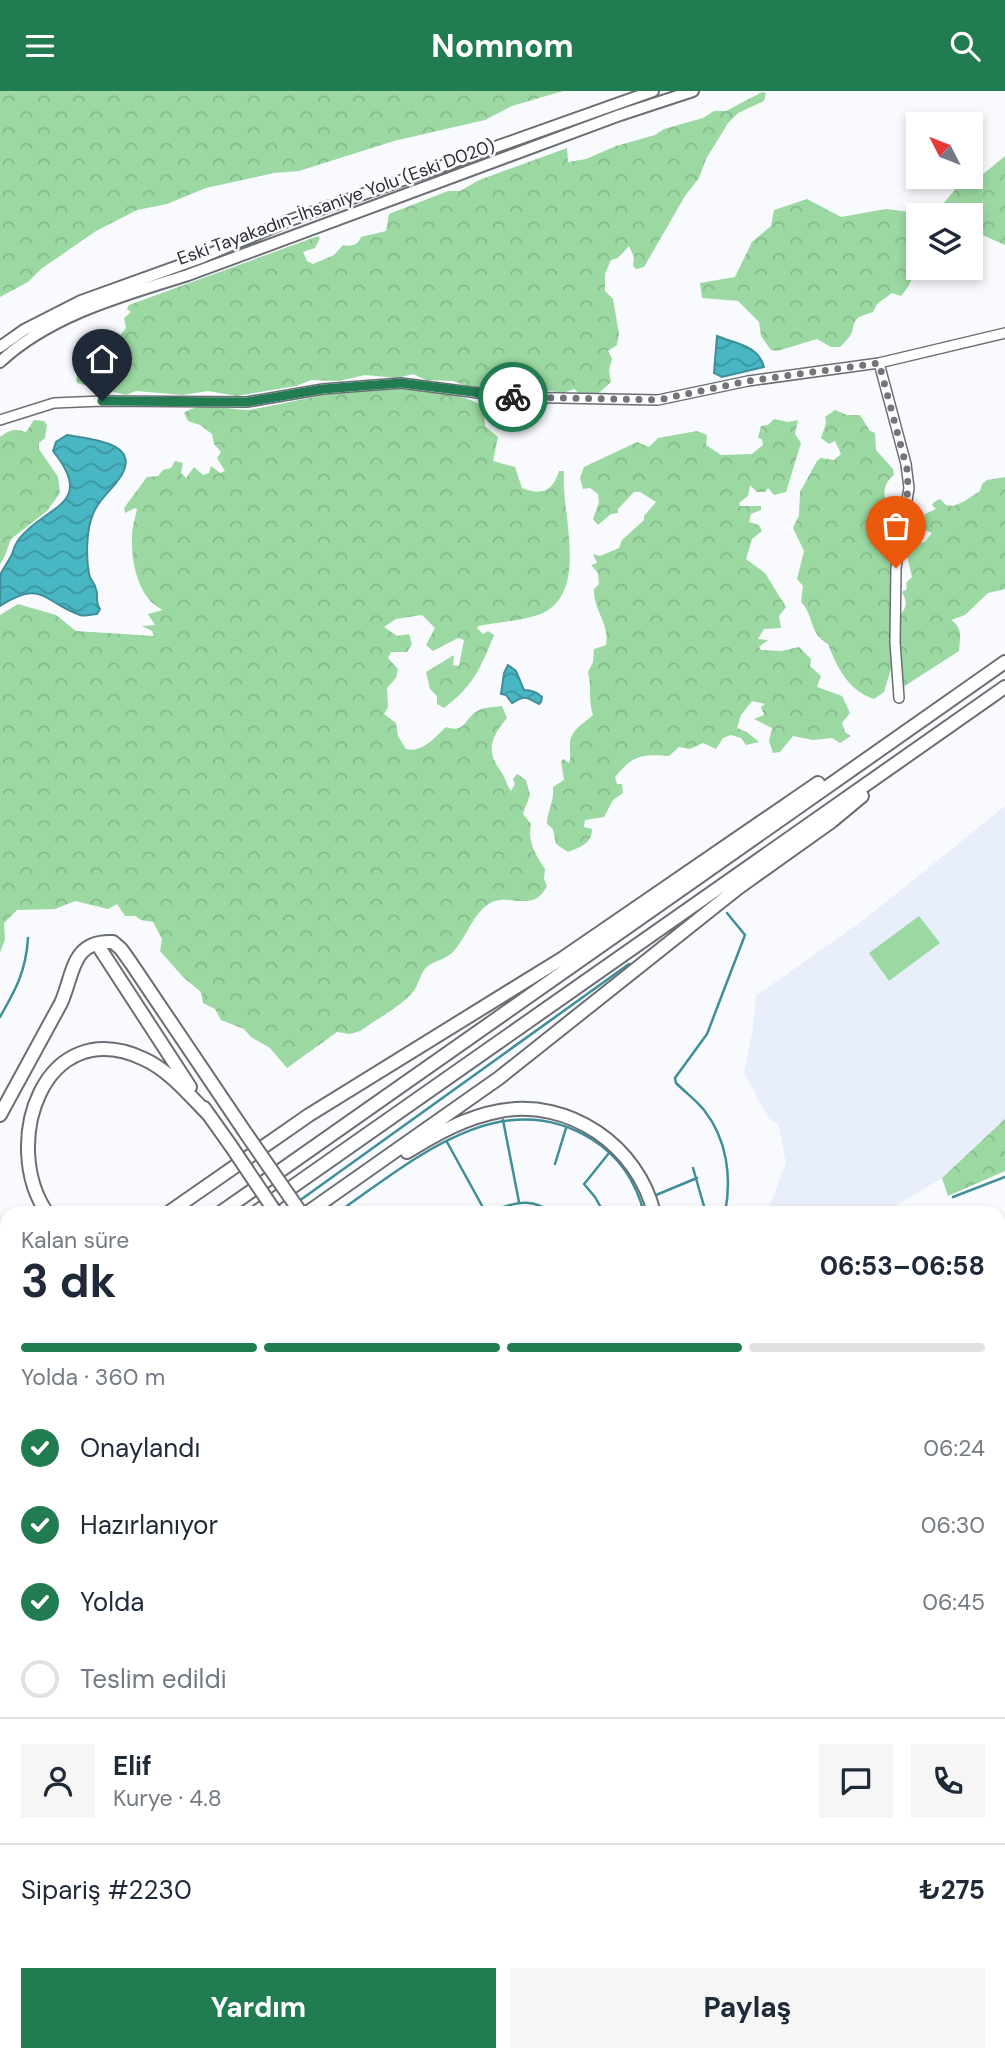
<!DOCTYPE html>
<html lang="tr">
<meta charset="utf-8">
<style>
:root{--surface:#fff;--page:#f6f6f7;--text:#1f2937;--muted:#747a83;--line:#e0e1e3;--accent:#227c52}
body{margin:0;font-family:"DM Sans",sans-serif;background:var(--page);color:var(--text);height:100vh;display:flex;flex-direction:column;font-size:26px;white-space:nowrap}
*{box-sizing:border-box;margin:0}
p{font-size:23px;color:var(--muted)}
.icon{flex:none;width:38px;height:38px;fill:none;stroke:currentColor;stroke-width:2;stroke-linecap:round;stroke-linejoin:round}
.map{position:relative;flex:1;overflow:hidden}
.panel{position:absolute;left:0px;top:1115px;width:1006px;height:856px;display:flex;flex-direction:column;background:var(--surface);border-radius:21px 21px 0 0;box-shadow:0 4px 10px #0003}
.panel>*{flex:none}
.needle{width:46px;rotate:312deg}
.buttons{position:absolute;left:906px;top:21px;display:grid;gap:14px}
.buttons a{display:grid;place-items:center;width:77px;height:77px;border-radius:0px;background:var(--surface);box-shadow:0 4px 10px #0003;font-size:35px}
.pin{position:absolute;display:grid;place-items:center;width:60px;height:60px;color:#fff;margin:-72px -30px;border-radius:50% 50% 50% 0;rotate:-45deg;box-shadow:0 0 7px #0007}
.pin .icon{rotate:45deg}
.courier{position:absolute;display:grid;place-items:center;width:70px;height:70px;margin:-35px;border:5px solid #227c52;border-radius:50%;background:#fff;color:#222;box-shadow:0 2px 9px #0007}
.summary em{font-style:normal;font-weight:700}
.summary div{display:flex;flex-direction:column-reverse}
.summary{display:flex;align-items:center;justify-content:space-between;height:119px;padding:0 21px}
h1{font-size:46px;font-weight:700;line-height:52px}
.bar{display:grid;grid-template-columns:repeat(4,1fr);gap:10px 7px;align-content:center;height:84px;padding:0 21px}
.bar i{height:9px;border-radius:5px;background:var(--line)}
.bar .selected{background:var(--accent)}
.bar p{grid-column:span 4}
.line{display:flex;align-items:center;gap:18px;padding:0 21px;border-top:2px solid var(--line)}
.line div{flex:1}
.round{display:grid;place-items:center;flex:none;width:74px;height:74px;border-radius:0px;background:var(--page)}
ol{padding:0 21px;list-style:none}
li{display:flex;align-items:center;gap:21px;height:77px}
li p{margin-inline-start:auto}
li .icon{padding:7px;border-radius:50%;background:var(--accent);color:#fff;stroke-width:4}
li:last-child{color:var(--muted)}
li i{width:38px;height:38px;border:4px solid var(--line);border-radius:50%}
.primary-button{display:flex;gap:14px;margin-top:auto;padding:14px 21px}
.primary-button a{flex:1;height:80px;border-radius:0px;background:var(--accent);color:#fff;font-size:28px;font-weight:700;line-height:80px;text-align:center}
.primary-button a+a{background:var(--page);color:var(--text)}
header{display:flex;justify-content:space-between;align-items:center;height:91px;padding:0 21px;background:var(--accent);color:#fff;font-size:32px;font-weight:700}
.map>svg:first-child{display:block}
</style>
<header><svg class="icon" aria-label="menu" viewBox="0 0 24 24"><path d="M4 6h16M4 12h16M4 18h16"/></svg>Nomnom<svg class="icon" aria-label="search" viewBox="0 0 24 24"><circle cx="10" cy="10" r="6"/><path d="M15 15l6 6"/></svg></header>
<div class="map">
<svg width="1005" height="1969" viewBox="0 0 1005 1969">
<defs>
<pattern id="forest-crowns" width="20" height="18" patternUnits="userSpaceOnUse" patternTransform="scale(1.75)"><rect width="20" height="18" fill="#9bd8a2"/><path d="M2 6a3 3 0 1 1 6 0M12 15a3 3 0 1 1 6 0" fill="none" stroke="#86ba8c"/></pattern>
<pattern id="water-waves" width="16" height="10" patternUnits="userSpaceOnUse" patternTransform="scale(1.75)"><rect width="16" height="10" fill="#48b7c3"/><path d="M0 5q4-4 8 0t8 0" fill="none" stroke="#3c959f"/></pattern>
</defs>
<rect width="100%" height="100%" fill="#f8fafe"/>
<!-- built -->
<path fill="#e9effa" d="M1005 715V1028L942 1087 884 1122H767L786 1072 778 1033 768 1027 744 981 752 943 756 905 866 827Z"/>
<!-- forest -->
<path fill="url(#forest-crowns)" d="M0 0H563L512 15 485 29 394 50 299 80 274 82 206 97 167 113 137 119 96 140 41 178 28 191 0 206Z
M762 1 766 2 764 10 738 22 728 32 706 68 699 87 685 105 644 176 636 178 633 175 634 166 629 155 618 167 611 169 605 183V200L613 208 619 243 617 254 608 260 612 268 609 279 611 291 599 302 580 303 574 298 563 302 539 298 507 300 469 296 453 290 426 289 413 283 397 287 365 284 339 290 311 289 296 295 237 305 208 300 183 304 136 300 126 304 77 292 76 287 100 261 103 251 118 247 126 237 124 227 131 221 127 218 129 214 318 145 320 147 315 157 303 161 307 170 313 173 334 164 343 154C351 156 358 154 361 146L386 140 389 123 448 100H460L479 89 567 57 568 71 586 68 616 55 655 44 664 38 703 27 714 20H726Z
M1005 65V154L971 139V124H919V137L914 141C906 170 925 178 901 205L892 202 877 213 873 221C856 227 856 225 852 241 850 246 844 252 840 256H831L817 248 777 260 771 259 761 245 759 231 738 210 702 207 700 192 735 186 752 151 771 135 774 119 807 108 841 126 886 118 924 123 941 115 960 93 982 84Z
M391 297C414 300 469 301 484 317L485 335 498 346 493 370 515 376 522 397C542 405 553 400 559 380H564C560 421 592 504 538 524 520 530 498 531 479 535L477 537 483 543 488 540 494 544C480 578 474 594 444 617L437 613V605L430 598 426 581 454 564 453 574 459 575 464 549 458 547 433 560 426 554 435 537 422 524 396 528 384 536 397 545 409 543 412 553 407 561H391L388 567 398 578 396 587 387 597 388 616 384 623 396 632 398 645 406 658C423 662 435 646 446 636 467 643 464 626 479 619 484 616 495 616 502 615L507 627C492 645 485 659 500 679 505 685 506 693 511 700L515 693 513 688 517 683 526 689 530 704 523 723 531 733C527 751 536 764 545 778L544 788 547 795C532 825 507 798 486 815 470 828 466 848 452 862 445 868 435 870 428 875 420 881 419 895 412 902 401 915 374 930 360 940L350 943 337 941 287 977 270 957 251 946 244 938 221 929 215 918 203 912 201 901 183 886 160 860 162 848 153 831 141 829 135 825H125L117 813 108 818 75 810 55 818 17 819 4 832 5 848 0 862V524L18 513 56 524 76 540 154 545 152 540 142 535 155 534 148 523 163 519C138 508 131 470 132 446 132 437 135 427 137 418L135 417 125 422 124 417 147 386 158 385 163 379 171 377 175 370 183 372 181 382 186 387 194 376 203 384 209 382 211 375 220 382 225 380 217 367 221 361 214 353 212 343 200 334 188 330 184 322C202 309 231 320 250 319L343 300Z
M835 319 847 324H860L870 340 875 342 876 359 893 378 894 384C878 397 886 411 891 428L895 427 897 420 893 412 895 408 900 410 902 415 891 485V578L884 601 874 608C849 600 837 577 828 553 809 543 814 524 801 511L803 495 797 488 804 460 793 437 799 424 800 401 817 370 821 367 834 369 841 363 835 350 829 353 821 347 826 332 825 326Z
M774 328 788 331 798 329 795 343 801 352 786 401 774 404 768 397 765 401H757L750 394 748 405 739 412 740 415H761V419L751 423 749 431 759 434 762 440 752 448 746 468 765 482 786 516 779 525 781 537 764 538 758 548 768 549 759 556 761 559 781 560 799 556 811 568 810 575 821 585 817 596 842 605 850 622 842 632 845 641 851 645 840 652 832 647 813 649 793 645 780 661 773 662 769 650 772 637 754 628 764 624 761 616 765 613 752 610 741 624 737 637 747 641 759 651 746 654 741 647 731 644 723 647 716 658 703 652 690 658 679 656 669 665C641 663 633 664 615 686L617 693H622L623 702 613 709 604 726 585 729 584 736 592 738C592 753 580 756 568 761L556 753 553 738 547 733C547 719 554 714 553 696L564 689 561 670 563 668 569 672C571 666 570 662 570 655 569 640 583 633 593 624 588 609 592 597 588 581L593 571 594 558 606 554C610 533 593 519 594 498L599 493 598 482 591 474 597 472 593 463 600 465 619 457 622 449 644 429V425L656 411 640 401H634L618 418V422L611 423 598 434 593 428 599 411 598 403 590 397 583 398 580 387 584 376 637 351 649 356 658 347 697 340 707 344 706 354 721 364 752 363 763 354 762 348 758 347 761 335 768 334Z
M34 329 44 330 47 334 45 347 39 352V358L58 386 60 402 47 420 11 448 4 467 0 473V346C9 339 15 337 26 341Z
M1005 386V498L988 502 965 524 951 529C963 537 960 546 959 560L903 596 896 553 900 530 898 526C907 517 908 512 902 501L907 498 906 492 912 486 905 456 925 451 932 442 914 434 924 428 925 423 936 418 932 414 934 411 940 408 946 414 953 415 963 411 980 400 982 393 987 389Z
M1005 1028V1080L948 1105 942 1087Z
M0 1458 7 1459V1539L0 1547Z
M1005 1728V1969H666V1964H999V1735Z
M21 1964H645L643 1969H13Z"/>
<!-- pitch -->
<path fill="#9bd8a2" d="M919 825 940 852 889 890 869 862Z"/>
<!-- water -->
<path fill="url(#water-waves)" stroke="#408e97" stroke-width="2" d="M717 245C736 253 758 254 764 276L722 286 714 282Z
M67 344C89 348 145 351 119 388 110 401 98 409 93 423 86 439 86 466 89 483 90 489 95 492 96 498 99 506 94 510 100 518L97 523C92 523 85 526 80 524 44 512 43 487 0 515 0 506 0 491 1 482 4 476 9 470 12 463 14 458 15 453 19 448 45 414 97 415 53 360L56 351Z
M508 574 516 580 524 599C531 599 537 601 542 606L541 611 539 613C524 605 525 605 512 612L506 604 501 603 504 582Z"/>
<g fill="none" stroke-linecap="round" stroke-linejoin="round">
<!-- stream -->
<path stroke="#408e97" stroke-width="2.5" d="M0 926C16 898 26 880 28 847
M503 1029 519 1111
M447 1051 486 1122
M555 1073 566 1037
M693 1077 706 1122
M585 1092 609 1062
M584 1093 595 1106 604 1122
M656 1104 697 1087
M953 1106 1005 1086
M299 1110 629 873
M498 1118C518 1110 534 1108 553 1122
M336 1119 337 1122C411 1071 501 990 593 1049 620 1066 636 1091 644 1122
M282 1122 291 1116
M725 1122C732 1086 727 1048 704 1019 696 1009 685 1001 676 992L675 987 707 943 745 844 727 822
M999 1171 1005 1167
M0 1323 7 1318
M0 1357 7 1352
M0 1408 7 1405
M999 1582 1002 1584 1005 1576
M0 1589 7 1576
M0 1610 7 1604
M0 1651 7 1647
M0 1808 7 1804
M0 1860 7 1856"/>
<!-- minor casing -->
<g stroke="#6b6e74" stroke-width="12">
<path id="minor" d="M879 272 906 373 909 397 896 477 895 551 899 607
M0 329 54 312 102 310 247 311 323 298 401 292 509 306 658 309 748 290 879 272 1005 242
M655 1969 656 1964"/>
</g>
<!-- major casing -->
<g stroke="#6b6e74" stroke-width="14">
<path id="major" d="M0 256 24 239 81 210 203 166 288 130 653 0
M0 271C50 224 124 204 188 184L620 24 693 0"/>
</g>
<!-- highway casing -->
<g stroke="#6b6e74" stroke-width="16">
<path id="highway" d="M97 853 190 996
M204 1017 231 1055
M0 1024 61 912C74 883 71 849 113 851L121 858 131 872 247 1044
M407 1061C436 1043 466 1026 500 1020 569 1007 638 1055 654 1122
M47 1122C0 1054 43 921 144 968 170 980 189 1004 209 1024
M168 1122 309 1024 563 867 818 692
M220 1122 1005 571
M255 1122 1005 596
M307 1122 499 987 738 797 832 730 862 705
M999 1190 1005 1186
M999 1202 1005 1198
M0 1240 7 1236
M999 1240 1005 1236
M999 1271 1005 1267
M0 1277 7 1272
M0 1302 7 1297
M999 1316 1005 1313
M0 1338 7 1333
M999 1457 1005 1443
M0 1664 7 1659
M0 1681 7 1677
M0 1717 7 1713
M0 1746 7 1743
M0 1788 7 1784"/>
</g>
<!-- minor -->
<use href="#minor" stroke="#fff" stroke-width="9"/>
<!-- major -->
<use href="#major" stroke="#fff" stroke-width="10"/>
<!-- highway -->
<use href="#highway" stroke="#fff" stroke-width="12"/>
<!-- highway-bridge casing -->
<g stroke="#6b6e74" stroke-width="16" stroke-linecap="butt">
<path id="highway-bridge" d="M247 1044 301 1122
M231 1055 276 1122"/>
</g>
<!-- highway-bridge -->
<use href="#highway-bridge" stroke="#fff" stroke-width="12"/>
</g>
<g fill="none" stroke-linecap="round" stroke-linejoin="round">
<!-- done -->
<path stroke="#747579" stroke-width="7" stroke-dasharray="0 12.6" d="M513 306 658 309 748 290 879 272 908 382 907 412 896 477"/>
<!-- route -->
<path stroke="#227c52" stroke-width="9" d="M102 310 247 311 323 298 401 292 513 306"/>
</g>
<g text-anchor="middle" dominant-baseline="central" stroke-width="5" stroke-linejoin="round" paint-order="stroke">
<!-- street labels -->
<g font-size="18" fill="#2d2e31" stroke="#f8fafe">
<text transform="translate(336 111) rotate(-20)">Eski Tayakadın-İhsaniye Yolu (Eski D020)</text>
</g>
</g>
</svg>
<div class="buttons">
<a><svg class="needle" viewBox="-14 -14 28 28"><path d="M0-13l5 13h-10z" fill="#e53935"/><path d="M0 13l5-13h-10z" fill="#747a83"/></svg></a>
<a><svg class="icon" aria-label="layers" viewBox="0 0 24 24"><path d="M12 4l9 5-9 5-9-5zM3 14l9 5 9-5"/></svg></a>
</div>
<div class="pin" style="left:896px;top:477px;background:#ea580c"><svg class="icon" aria-label="bag" viewBox="0 0 24 24"><path d="M5 8h14l-1 12H6zM9 8a3 3 0 0 1 6 0"/></svg></div>
<div class="pin" style="left:102px;top:310px;background:#1f2937"><svg class="icon" aria-label="home" viewBox="0 0 24 24"><path d="M3 11l9-7 9 7M6 9v11h12V9"/></svg></div>
<div class="courier" style="left:513px;top:306px"><svg class="icon" aria-label="bike" viewBox="0 0 24 24"><circle cx="6" cy="16" r="4"/><circle cx="18" cy="16" r="4"/><path d="M6 16l4-8h5l3 8M10 8l3 8H6M13 5h3"/></svg></div>
<section class="panel">
<div class="summary"><div><h1>3 dk</h1><p>Kalan süre</p></div><em>06:53–06:58</em></div>
<div class="bar"><i class="selected"></i><i class="selected"></i><i class="selected"></i><i></i><p>Yolda · 360 m</p></div>
<ol>
<li><svg class="icon" aria-label="check" viewBox="0 0 24 24"><path d="M5 12l5 5 9-10"/></svg>Onaylandı<p>06:24</p></li>
<li><svg class="icon" aria-label="check" viewBox="0 0 24 24"><path d="M5 12l5 5 9-10"/></svg>Hazırlanıyor<p>06:30</p></li>
<li><svg class="icon" aria-label="check" viewBox="0 0 24 24"><path d="M5 12l5 5 9-10"/></svg>Yolda<p>06:45</p></li>
<li><i></i>Teslim edildi</li>
</ol>
<div class="line" style="height:126px"><a class="round"><svg class="icon" aria-label="person" viewBox="0 0 24 24"><circle cx="12" cy="8" r="4"/><path d="M4 21q1-7 8-7t8 7"/></svg></a><div><b>Elif</b><p>Kurye · 4.8</p></div><a class="round"><svg class="icon" aria-label="chat" viewBox="0 0 24 24"><path d="M4 5h16v11H9l-5 4z"/></svg></a><a class="round"><svg class="icon" aria-label="phone" viewBox="0 0 24 24"><path d="M5 4h4l2 5-3 2q2 4 5 5l2-3 5 2v4C11 20 4 13 5 4z"/></svg></a></div>
<div class="line" style="height:91px"><div>Sipariş #2230</div><b>₺275</b></div>
<div class="primary-button"><a>Yardım</a><a>Paylaş</a></div>
</section>
</div>
